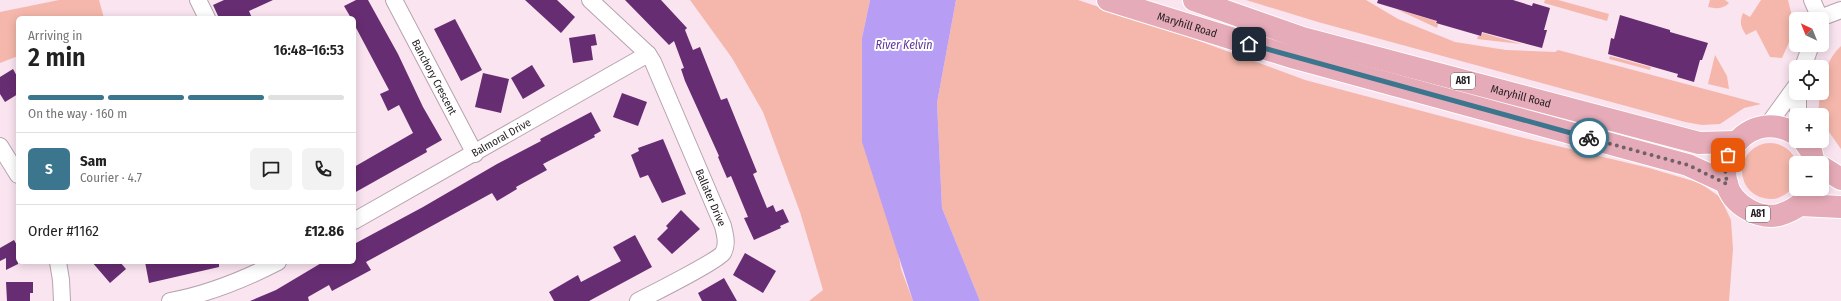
<!DOCTYPE html>
<meta charset="utf-8">
<style>
:root{--surface:#fff;--page:#f2f2f2;--text:#222;--muted:#767676;--line:#e0e0e0;--accent:#3b768e}
body{margin:0;font-family:"Fira Sans Condensed",sans-serif;background:var(--page);color:var(--text);height:100vh;display:flex;flex-direction:column;font-size:15px;white-space:nowrap}
*{box-sizing:border-box;margin:0}
p{font-size:13px;color:var(--muted)}
.icon{flex:none;width:22px;height:22px;fill:none;stroke:currentColor;stroke-width:2;stroke-linecap:round;stroke-linejoin:round}
.map{position:relative;flex:1;overflow:hidden}
.details{position:absolute;left:16px;top:16px;width:340px;height:248px;display:flex;flex-direction:column;background:var(--surface);border-radius:6px;box-shadow:0 2px 10px #0003}
.details>*{flex:none}
.needle{width:26px;rotate:317deg}
.fabs{position:absolute;left:1789px;top:12px;display:grid;gap:8px}
.fabs a{display:grid;place-items:center;width:40px;height:40px;border-radius:6px;background:var(--surface);box-shadow:0 2px 10px #0003;font-size:20px}
.pin{position:absolute;display:grid;place-items:center;width:34px;height:34px;color:#fff;margin:-17px;border-radius:8px;box-shadow:0 2px 6px #0006}
.courier{position:absolute;display:grid;place-items:center;width:40px;height:40px;margin:-20px;border:3px solid #3b768e;border-radius:50%;background:#fff;color:#222;box-shadow:0 1px 5px #0007}
.head em{font-style:normal;font-weight:600}
.head div{display:flex;flex-direction:column-reverse}
.head{display:flex;align-items:center;justify-content:space-between;height:68px;padding:0 12px}
h1{font-size:26px;font-weight:600;line-height:30px}
.bar{display:grid;grid-template-columns:repeat(4,1fr);gap:6px 4px;align-content:center;height:48px;padding:0 12px}
.bar i{height:5px;border-radius:3px;background:var(--line)}
.bar .active{background:var(--accent)}
.bar p{grid-column:span 4}
.line{display:flex;align-items:center;gap:10px;padding:0 12px;border-top:1px solid var(--line)}
.line div{flex:1}
.round{display:grid;place-items:center;flex:none;width:42px;height:42px;border-radius:6px;background:var(--page)}
.map>svg:first-child{display:block}
</style>
<div class="map">
<svg width="1841" height="301" viewBox="0 0 1841 301">
<rect width="100%" height="100%" fill="#f9e4ef"/>
<!-- green -->
<path fill="#f5b7ab" d="M59 0H99L104 18H18V56L0 63V12Z
M690 0H870L862 38 901 269 913 301H809L823 290 800 212 763 112 732 58Z
M956 0H1078L1183 35 1305 80 1516 136 1649 168 1700 183 1720 197 1731 220 1733 249 1729 301H980L942 208 937 103Z
M1246 0H1366L1398 19 1455 42 1506 50 1555 52 1558 50 1761 104 1744 108 1720 124 1702 125 1685 122 1318 22Z
M1545 0H1558L1609 14 1607 21 1544 3Z
M1710 0H1725L1729 3C1723 9 1716 9 1708 7Z
M1761 0H1788L1795 29 1782 58 1770 57 1756 30 1746 35C1741 27 1739 23 1743 13L1750 17Z
M1396 9 1436 21 1435 23 1438 24 1437 28Z
M1483 33 1521 44 1477 39 1478 36H1481Z
M1841 46V149L1822 122V115H1818L1820 93H1822C1822 76 1828 58 1841 46Z
M1715 55 1727 76 1729 89 1708 84Z
M1610 56 1651 67 1650 70 1609 59Z
M1742 171a28 28 0 1 1 56 0a28 28 0 1 1-56 0Z"/>
<!-- water -->
<path fill="#b89df4" d="M870 0H956L937 103 942 208 980 301H913L862 142V38Z"/>
<!-- building -->
<path fill="#672d72" d="M224 0H273L249 11 252 18H219L213 5Z
M356 0H368L398 54 423 107 442 140 426 149 427 152 354 193V167L413 133 399 105 388 111 380 94 389 90 354 24V18H351L344 6Z
M525 0H557L575 17 561 33Z
M625 0H661L687 28 685 30 693 50 700 47 721 100 727 98 757 172 753 174 767 208 773 205 776 212 783 209 789 222 780 226 781 228 754 240 744 218 748 217 731 176 727 178 718 157 719 156 685 81 681 69 684 68 674 41 669 45Z
M1378 0H1513L1532 6 1533 3 1550 8 1544 30H1547L1542 48 1482 32 1481 36 1436 23 1437 21 1377 3Z
M1620 15 1670 30V32L1708 43 1702 60H1700L1694 82 1677 77 1678 74 1608 54 1611 38 1614 39Z
M455 19 482 70 461 81 434 29Z
M595 34 597 45 591 46 593 60 573 63 569 38Z
M532 65 545 86 523 99 511 78Z
M13 69 18 78V94L5 102 0 94V77Z
M483 73 509 79 501 113 475 107Z
M622 93 647 102 638 126 613 117Z
M591 112 601 131 594 135 595 137 543 164 547 170 516 187 517 189 497 201 492 193 366 262 371 270 332 291 329 285 308 297 309 301H250L276 290 323 262H354V241L356 243 423 207 497 164 541 141 540 139Z
M663 139 686 194 662 203 648 175 640 178 631 155 639 151 638 148Z
M681 210 700 229 672 254 657 239 668 228 666 226Z
M635 235 652 267 589 301H554L549 292 578 275 581 282 621 261 613 247Z
M14 240 18 247V264L6 270V258L0 261V248Z
M745 253 776 271 763 293 733 275Z
M92 262H120L126 269 110 283Z
M145 262H219V267L149 283Z
M724 278 737 301H702L698 293Z
M6 282H33V293H30V301H7Z"/>
<g fill="none" stroke-linecap="round" stroke-linejoin="round">
<!-- street casing -->
<g stroke="#b7a3ae" stroke-width="18">
<g id="street">
<path d="M198 0 207 18"/>
<path id="s1" d="M394 0 475 154"/>
<path id="s2" d="M590 0 648 54 653 62 723 226C725 235 728 244 723 253 717 261 652 294 638 301"/>
<path d="M1812 0 1820 18"/>
<path d="M1820 18 1841 10"/>
<path d="M1803 67 1811 45"/>
<path d="M1798 115V93"/>
<path d="M1767 126 1796 86"/>
<path d="M0 146 18 175"/>
<path id="s3" d="M354 221 648 54"/>
<path d="M58 262 61 280 62 301"/>
<path d="M170 301C209 294 243 280 278 262"/>
</g>
</g>
<!-- primary casing -->
<g stroke="#fff" stroke-width="24">
<g id="primary">
<path id="s4" d="M1108 0 1295 58 1688 165 1727 183"/>
<path id="s5" d="M1194 0 1302 38 1699 143 1736 142"/>
<path d="M1796 134C1741 101 1696 182 1749 210 1758 215 1769 217 1779 215 1792 211 1806 203 1811 189"/>
<path d="M1804 141 1811 151 1814 163"/>
<path d="M1822 167 1841 179"/>
<path d="M1800 205 1841 207"/>
</g>
</g>
<!-- street -->
<use href="#street" stroke="#fff" stroke-width="16"/>
<!-- primary -->
<use href="#primary" stroke="#e6abb8" stroke-width="22"/>
</g>
<g fill="none" stroke-linecap="round" stroke-linejoin="round">
<!-- done -->
<path stroke="#6e6268" stroke-width="4" stroke-dasharray="0 7.2" d="M1589 138 1688 165 1727 184 1725 169 1728 155"/>
<!-- route -->
<path stroke="#3b768e" stroke-width="5" d="M1249 44 1589 138"/>
</g>
<g text-anchor="middle" dominant-baseline="central" stroke-width="4" stroke-linejoin="round" paint-order="stroke">
<!-- shield labels -->
<g fill="#fff" stroke="#656063" stroke-width="1">
<rect x="1451" y="73" width="24" height="16" rx="3"/>
<rect x="1746" y="206" width="24" height="16" rx="3"/>
</g>
<g font-size="10" font-weight="bold" fill="#231c20">
<text x="1463" y="81">A81</text>
<text x="1758" y="214">A81</text>
</g>
<!-- street labels -->
<g font-size="11" fill="#231c20" stroke="#fff">
<text stroke="none"><textPath href="#s4" startOffset="83">Maryhill Road</textPath></text>
<text stroke="none"><textPath href="#s1" startOffset="87">Banchory Crescent</textPath></text>
<text stroke="none"><textPath href="#s5" startOffset="341">Maryhill Road</textPath></text>
<text stroke="none"><textPath href="#s3" startOffset="169">Balmoral Drive</textPath></text>
<text stroke="none"><textPath href="#s2" startOffset="236">Ballater Drive</textPath></text>
</g>
<!-- water labels -->
<g font-size="12" font-style="italic" fill="#5d369a" stroke="#fff">
<text x="904" y="45">River Kelvin</text>
</g>
</g>
</svg>
<div class="fabs">
<a><svg class="needle" viewBox="-14 -14 28 28"><path d="M0-13l5 13h-10z" fill="#e53935"/><path d="M0 13l5-13h-10z" fill="#767676"/></svg></a>
<a><svg class="icon" aria-label="locate" viewBox="0 0 24 24"><circle cx="12" cy="12" r="6"/><path d="M12 2v4M12 18v4M2 12h4M18 12h4"/></svg></a>
<a>+</a>
<a>−</a>
</div>
<div class="pin" style="left:1728px;top:155px;background:#ea580c"><svg class="icon" aria-label="bag" viewBox="0 0 24 24"><path d="M5 8h14l-1 12H6zM9 8a3 3 0 0 1 6 0"/></svg></div>
<div class="pin" style="left:1249px;top:44px;background:#1f2937"><svg class="icon" aria-label="home" viewBox="0 0 24 24"><path d="M3 11l9-7 9 7M6 9v11h12V9"/></svg></div>
<div class="courier" style="left:1589px;top:138px"><svg class="icon" aria-label="bike" viewBox="0 0 24 24"><circle cx="6" cy="16" r="4"/><circle cx="18" cy="16" r="4"/><path d="M6 16l4-8h5l3 8M10 8l3 8H6M13 5h3"/></svg></div>
<section class="details">
<div class="head"><div><h1>2 min</h1><p>Arriving in</p></div><em>16:48–16:53</em></div>
<div class="bar"><i class="active"></i><i class="active"></i><i class="active"></i><i></i><p>On the way · 160 m</p></div>
<div class="line" style="height:72px"><b class="round" style="background:var(--accent);color:#fff">S</b><div><b>Sam</b><p>Courier · 4.7</p></div><a class="round"><svg class="icon" aria-label="chat" viewBox="0 0 24 24"><path d="M4 5h16v11H9l-5 4z"/></svg></a><a class="round"><svg class="icon" aria-label="phone" viewBox="0 0 24 24"><path d="M5 4h4l2 5-3 2q2 4 5 5l2-3 5 2v4C11 20 4 13 5 4z"/></svg></a></div>
<div class="line" style="height:52px"><div>Order #1162</div><b>£12.86</b></div>
</section>
</div>
